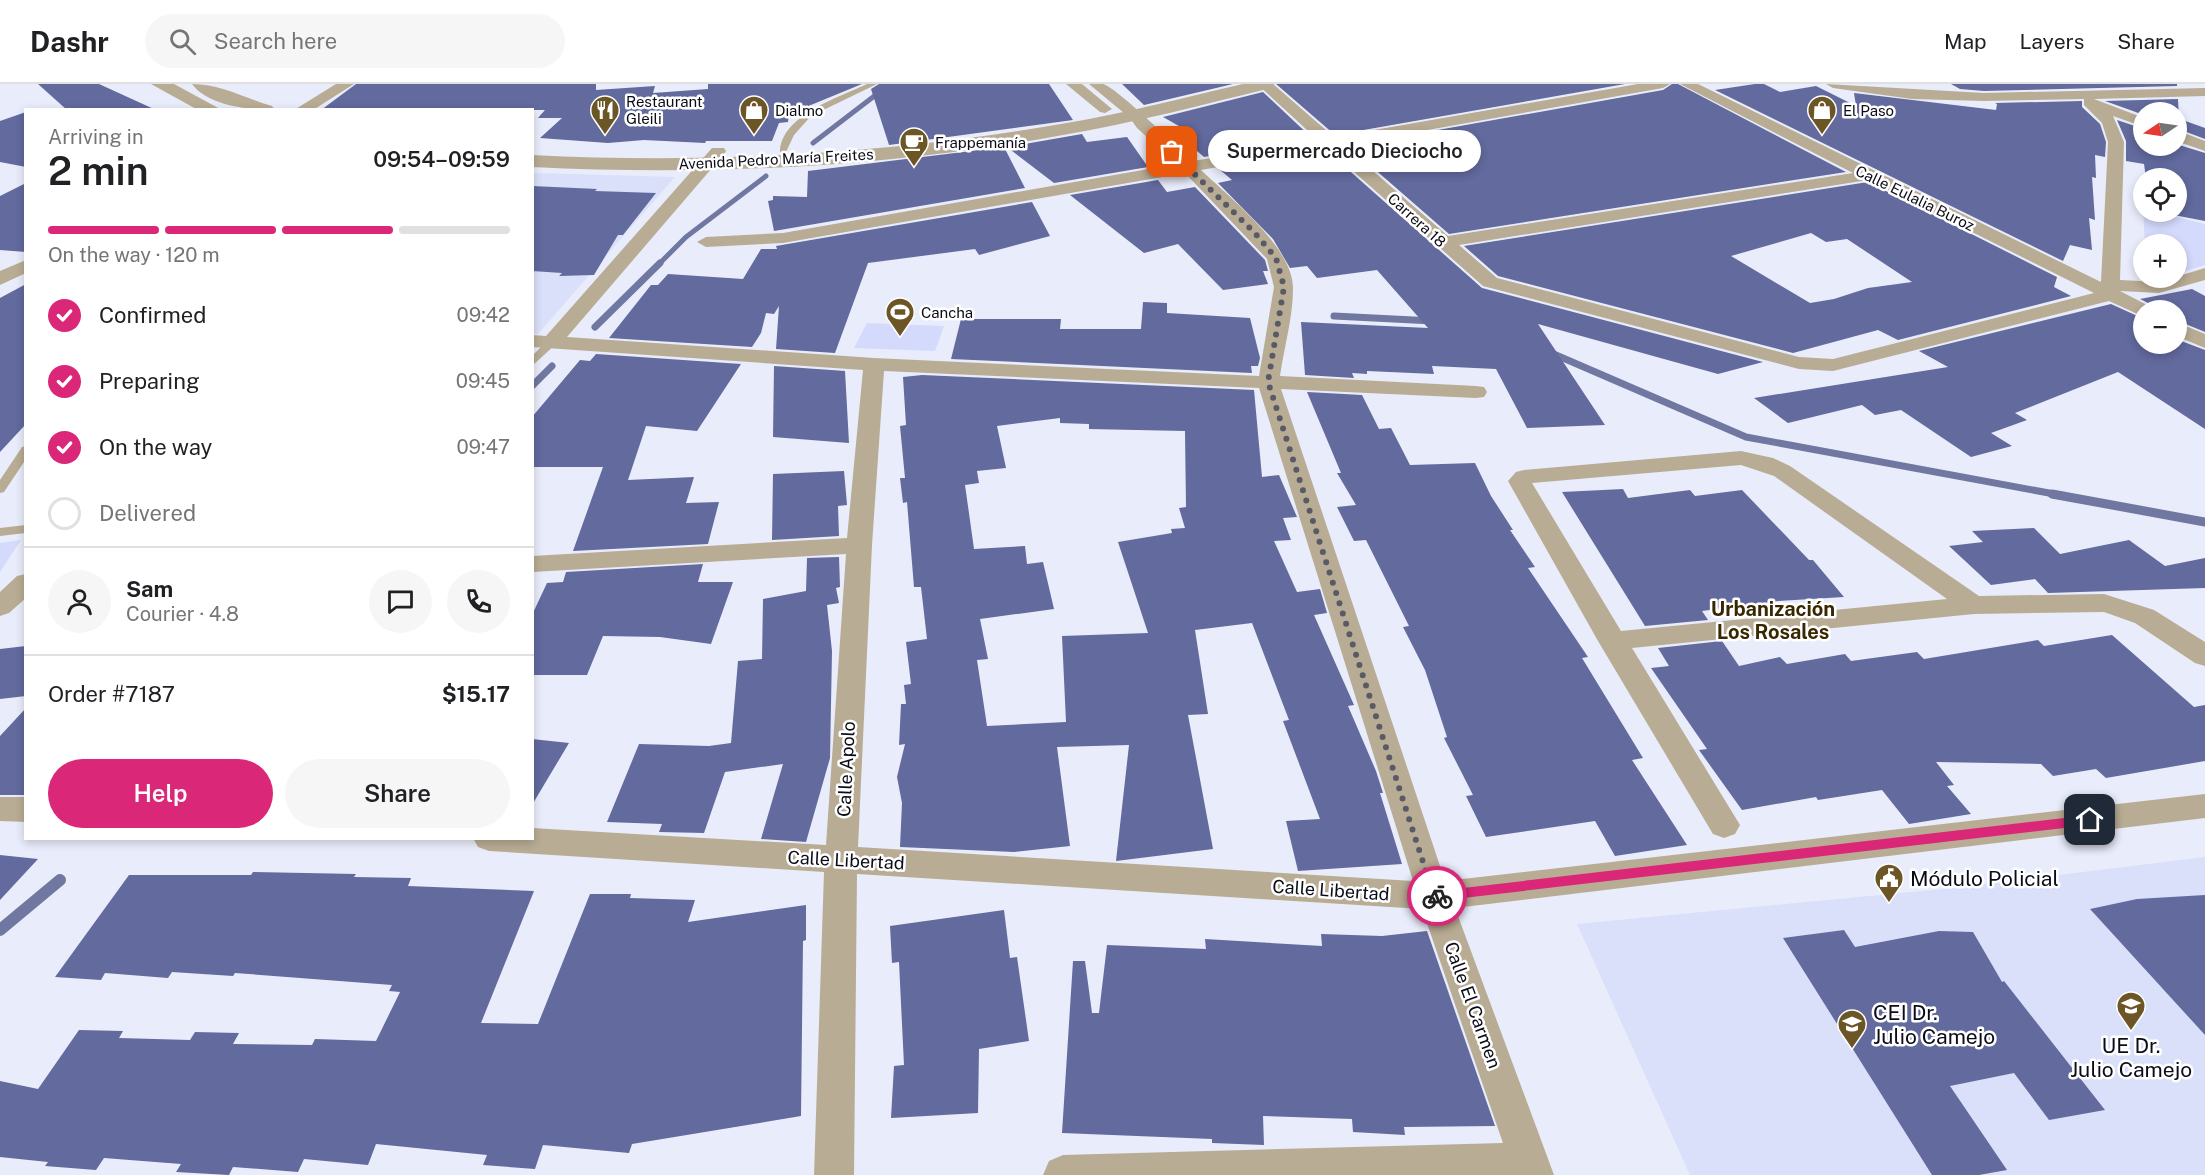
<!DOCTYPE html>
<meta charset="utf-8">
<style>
:root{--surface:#fff;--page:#f6f6f6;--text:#202124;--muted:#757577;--line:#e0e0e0;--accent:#db2777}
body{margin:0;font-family:"Public Sans",sans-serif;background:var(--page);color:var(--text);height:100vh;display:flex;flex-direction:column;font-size:22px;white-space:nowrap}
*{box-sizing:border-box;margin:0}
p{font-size:20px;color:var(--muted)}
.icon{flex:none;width:33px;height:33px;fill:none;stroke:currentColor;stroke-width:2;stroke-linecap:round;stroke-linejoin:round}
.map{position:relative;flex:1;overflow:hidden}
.panel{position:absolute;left:24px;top:24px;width:510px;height:732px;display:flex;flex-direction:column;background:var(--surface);border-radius:0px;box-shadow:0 3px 9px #0003}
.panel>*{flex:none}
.needle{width:39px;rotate:257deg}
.controls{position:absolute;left:2133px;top:18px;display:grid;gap:12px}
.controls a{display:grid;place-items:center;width:54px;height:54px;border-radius:50%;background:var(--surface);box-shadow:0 3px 9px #0003;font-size:30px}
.pin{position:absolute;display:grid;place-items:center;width:51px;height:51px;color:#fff;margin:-26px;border-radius:12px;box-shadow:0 3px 9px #0006}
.courier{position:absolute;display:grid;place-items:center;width:60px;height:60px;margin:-30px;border:4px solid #db2777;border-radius:50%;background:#fff;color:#222;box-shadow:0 2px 8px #0007}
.bubble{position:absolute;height:42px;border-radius:21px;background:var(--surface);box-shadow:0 3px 9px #0003;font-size:20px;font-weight:600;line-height:42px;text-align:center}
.head em{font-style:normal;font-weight:600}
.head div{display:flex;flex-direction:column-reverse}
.head{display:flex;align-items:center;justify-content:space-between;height:102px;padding:0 24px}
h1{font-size:39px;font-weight:600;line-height:45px}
.bar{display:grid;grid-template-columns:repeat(4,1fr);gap:9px 6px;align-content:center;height:72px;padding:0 24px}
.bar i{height:8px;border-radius:4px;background:var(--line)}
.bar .selected{background:var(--accent)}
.bar p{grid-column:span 4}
.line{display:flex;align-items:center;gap:15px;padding:0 24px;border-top:2px solid var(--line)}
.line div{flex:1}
.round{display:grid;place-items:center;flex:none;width:63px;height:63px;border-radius:32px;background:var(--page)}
ol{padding:0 24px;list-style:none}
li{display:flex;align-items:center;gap:18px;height:66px}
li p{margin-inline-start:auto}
li .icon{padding:6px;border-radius:50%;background:var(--accent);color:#fff;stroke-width:4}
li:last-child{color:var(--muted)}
li i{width:33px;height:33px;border:3px solid var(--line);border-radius:50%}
.button{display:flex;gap:12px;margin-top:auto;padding:12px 24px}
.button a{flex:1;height:69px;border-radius:36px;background:var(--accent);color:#fff;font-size:24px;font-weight:600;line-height:69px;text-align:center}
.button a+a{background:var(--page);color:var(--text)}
header{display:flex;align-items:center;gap:36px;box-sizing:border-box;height:84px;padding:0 30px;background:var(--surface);border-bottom:2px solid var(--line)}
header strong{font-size:28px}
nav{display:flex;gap:33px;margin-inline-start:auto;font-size:21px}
.search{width:420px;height:54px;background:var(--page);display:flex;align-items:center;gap:15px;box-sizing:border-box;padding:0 21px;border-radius:33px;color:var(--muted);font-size:22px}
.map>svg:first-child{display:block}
</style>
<header>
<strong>Dashr</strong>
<div class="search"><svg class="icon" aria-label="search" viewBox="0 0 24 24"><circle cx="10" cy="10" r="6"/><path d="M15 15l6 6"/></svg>Search here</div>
<nav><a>Map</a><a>Layers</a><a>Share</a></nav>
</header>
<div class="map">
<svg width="2205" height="1091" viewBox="0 0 2205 1091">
<rect width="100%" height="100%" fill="#e9ecfa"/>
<!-- built -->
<path fill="#dae0f9" d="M533 89 675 93 538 250H533Z
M2205 773V1091H1690L1577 840 1953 804Z"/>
<!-- green -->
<path fill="#d3dafc" d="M2143 125 2205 140V181L2177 190 2176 160H2145Z
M867 239 944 242 935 267 854 264Z
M21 456 0 488V459Z"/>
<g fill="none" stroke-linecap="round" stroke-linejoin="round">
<!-- stream-far3 -->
<path stroke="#7078a2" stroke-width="5" d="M813 59 890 0
M659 180 686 153 766 92"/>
<!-- stream-far2 -->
<path stroke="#7078a2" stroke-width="7" d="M1334 232 1433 237
M595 243 660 179
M1549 268 1746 353 2060 411
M532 302 552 282"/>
<!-- stream-far1 -->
<path stroke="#7078a2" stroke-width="9" d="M2052 410 2205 438"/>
<!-- stream -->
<path stroke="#7078a2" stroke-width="12" d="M0 846 60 796"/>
</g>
<!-- building -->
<path fill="#626a9e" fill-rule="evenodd" d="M38 0H99L156 26H67Z
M356 0H596V6L655 2 653 9 708 5V0H862L789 30 788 38 779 39 772 57H706L705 59 644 56 608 59 540 54 562 34H538L545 26H321Z
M879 0H1049L1073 36 889 61 871 5Z
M1122 0H1233L1144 21Z
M1276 0H1625L1335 51Z
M1672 0H1678L1846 88 1449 150 1348 62 1663 6Z
M1755 0H1764L1780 8 1816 2 1856 22 1854 9 1996 26 1997 20 1995 19 2082 17V23L2100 40 2106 58 2105 73 2095 71 2096 94 2092 93 2095 136 2089 134 2092 166 2070 161 2063 177 1715 6Z
M1951 0H2177V2L1984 7 1960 5Z
M1263 8 1313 55 1204 73 1175 48 1186 46 1163 33Z
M2178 15 2179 34H2177L2205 44V55L2176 44V28H2144V31L2105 17Z
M26 28V83L0 78V37Z
M2117 36 2144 45V62L2176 60 2205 69V137L2158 128H2176V94H2146L2144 80 2126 77V57Z
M1082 50 1087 58 1127 53 1148 83 1054 99 1007 63Z
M1004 63 1025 104 774 147 768 117 773 116V112L807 113 808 87Z
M1326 66 1482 204 1763 278 1718 290 1538 240 1605 341 1527 344 1496 285 1432 282 1434 290 1367 287V290L1352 289 1354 294 1305 291 1301 238 1428 244 1377 186 1317 194 1307 182 1290 184 1273 155 1218 99 1232 96 1219 85Z
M1158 96 1167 108 1195 103 1265 176 1268 187H1263L1268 200 1223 206 1178 160 1144 169 1070 111Z
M1868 98 2057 193 2054 203 2071 212 1898 256 1878 246 1793 269 1498 192 1464 162ZM1811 149 1826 158 1847 155 1912 198 1868 204 1834 215 1810 219 1731 172Z
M26 99V168L0 166V112Z
M532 102 597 105 595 107 656 109 623 151H618L594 191 559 192 562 189 532 187Z
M1032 118 1050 152 979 171 975 165 868 179 835 269 776 265 779 222 774 230 766 229 761 249 752 263 609 254 651 201H658L668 190 743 195 761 165H777L776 162Z
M26 200V340L0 368V214Z
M2192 205 2205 212V248L2176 236V226H2155L2152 221 2140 215Z
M1143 218 1167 219V229L1250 234 1260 274 1258 282H1251L1252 289 951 275 961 235H1061L1060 245H1141Z
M2111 220 2144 235V260H2176V255L2205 266V345L2118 288 2015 329 2027 336 1991 349 2012 362 1971 373 1901 326 1875 331 1862 321 1788 339 1754 314 1948 283 1919 267Z
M596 270 741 280 697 347 646 342 628 396 694 393 686 419 719 418 708 460 573 467 603 383H532V333L580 276 590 277Z
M774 282 845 287 849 359 773 353Z
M922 291 1254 306 1262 393 1279 391 1297 433 1283 434 1291 456 1274 457 1297 508 1320 505 1327 529 1314 531 1354 621 1348 622 1376 687 1383 709H1380L1402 780 1298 787 1286 737 1320 735 1283 637 1289 636 1252 539 1195 546 1208 630 1188 631 1213 765 1116 777 1129 661 1057 663 1070 762 1014 768 900 763 902 719 897 693 905 660 899 661 901 620H906L904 601 911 600 906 558 927 555 921 503H914L907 418 903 419 900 394H905L900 342 906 341 903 293ZM1060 334V339L1089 340V345L1185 347 1186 423 1179 424 1185 444 1171 445 1172 449 1118 458 1148 549 1062 552 1066 638 987 642 977 576 988 575 980 535 1054 525 1043 478 1027 480 1025 462 974 465 965 401 979 399 977 387 1006 384 997 342Z
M1307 308 1362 311 1379 345 1391 344 1410 381 1475 379 1491 412 1513 446H1510L1535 483 1528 484 1588 573 1582 574 1643 674 1632 676 1687 761 1615 772 1595 737 1486 753 1466 712 1473 711 1444 654 1447 653 1425 586 1403 543 1409 542 1366 456 1354 457 1337 423 1356 421 1337 389H1341Z
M844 387 847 421 838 422 839 452 772 456 773 390Z
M1623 405 1628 414 1690 406 1695 412 1742 406 1809 476H1813L1844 513 1778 517 1702 527 1708 536 1645 542 1562 408Z
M2034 444 2060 470 2129 456 2165 482 2205 474V504L2048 509 2035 495 1991 501 1949 462 1983 458 1972 447Z
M839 473 840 503 836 504 839 519 827 521 832 567 830 674 806 758 761 755 783 680 725 688 704 749 659 748 662 740 607 738 639 660 709 662 731 659 738 577 762 575 763 515 806 507 807 474Z
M703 480 698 498H733L711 560 660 553 603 552 587 591H532V531L547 499 563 498 566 488Z
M2112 551 2194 623 2205 621V677L2106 694 2096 685 2053 692 2041 680 1936 678 1954 701 1947 702 1971 730 1909 740 1882 706 1818 716 1816 713 1742 726 1699 666 1707 665 1651 584 1669 582 1658 564 1722 557 1739 582 1780 573 1787 580 1845 570 1851 577 1917 568 1924 575 2038 556 2044 562Z
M26 562V612L0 615V565Z
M26 624V711H0V652Z
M532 655 569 659 532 721Z
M0 771 38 775 0 816Z
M253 788 356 790 354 793 411 794 408 802 534 807 481 939 538 940 590 810H631L630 814 695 816 688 838 806 821V856L803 857 801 1032 632 1060 629 1069 543 1061 535 1085 483 1081 487 1071 376 1060 368 1081 304 1075 298 1088 233 1083 229 1091 176 1088 181 1080 104 1074 96 1086 45 1082 48 1078 0 1073V997L38 1005 79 946 123 947 119 954 190 956 195 948 239 949 233 960 312 961 315 955 376 957 400 908 389 907 392 901 235 889 233 892 172 888 168 894 105 889 101 896 55 893 129 791H251Z
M2205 811V951L2090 825 2137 815Z
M1004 826 1010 874 1017 873 1029 957 979 965 978 1029 891 1034 894 982 904 981 899 878 892 879 890 842Z
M1844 846 1855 863 1939 847 1973 848 2002 898 2004 897 2105 1026 2049 1036 2014 989 1950 1002 2007 1086 1979 1091H1932L1783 854Z
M1427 847 1495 1042 1404 1043 1405 1051 1353 1048 1352 1035 1263 1032 1264 1061 1212 1059V1055L1062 1049 1073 877H1085L1092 929H1099L1107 861 1206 865 1205 855 1322 862 1321 850 1382 852Z"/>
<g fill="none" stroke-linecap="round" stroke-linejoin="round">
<!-- service -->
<path fill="#b9ac94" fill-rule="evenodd" d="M867 0H877L811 32 794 51 786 68H780C781 31 840 13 867 0Z
M552 255 556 256V260L532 282V272L548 256Z
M26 362V375L4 408 0 409V396L22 363Z
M26 441V449L0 452V444Z"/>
<!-- minor -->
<path fill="#b9ac94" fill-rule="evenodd" d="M336 0H354L313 26H294Z
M1066 0H1082L1112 25 1105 29 1100 28Z
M1089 0C1093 0 1099 0 1103 0 1116 3 1178 64 1193 77L1318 56 1257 0H1273L1334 53 1638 0H1670L1663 4 1343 61 1448 152 1853 89 1680 0H1698L2101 198 2108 58 2102 39 2084 21V15L1984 17 1912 15 1833 4 1826 0 1984 9 2205 4V12L2094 15 2144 34V43L2113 32 2124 58 2120 196 2159 198 2205 184V196L2159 209 2120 207 2151 223 2153 226H2144V233L2109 217 1833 287 1799 285 1483 202 1327 64 1201 86C1229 113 1294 164 1293 205 1293 233 1284 264 1280 292L1476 302 1484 303 1487 308 1484 313 1476 314 1281 305 1445 797 2205 710V734L1455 824 1554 1091H1043L1049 1077 1063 1071 1503 1059 1422 825 857 790 854 1091H814L824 788 489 767 478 763 473 754H532V744L826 761 846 470 532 488V472L847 454 863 286 532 263V251L546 252 712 64H724L726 67 724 70 567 253 874 274 1259 292 1274 203 1267 175 1185 89 783 159 706 163 697 158 706 153 783 149 1177 80 1137 44 1130 34ZM1868 96 2094 209 1833 275 1799 273 1497 194 1459 161ZM884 287 1259 304 1413 797 858 763 872 461Z
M2176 46 2205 57V67L2176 57Z
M26 176V189L0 201V187Z
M2176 238 2205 250V264L2176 252Z
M1741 367 1773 374 1790 382 1979 512 2104 510 2154 526 2205 558V582L2195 579 2135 539 2104 528 1974 530 1632 564 1740 741 1735 750 1724 754 1713 750 1598 557 1508 397 1516 388 1524 386ZM1741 381 1774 392 1947 515 1621 547 1532 399Z
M26 490V514L9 529 0 532V508L17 492Z
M0 713H26V738L0 737Z"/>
<!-- tertiary -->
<path fill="#b9ac94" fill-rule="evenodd" d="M151 0H174L222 26H198Z
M192 0C221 0 244 14 272 22L275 26C250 26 208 22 192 0Z
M1243 0H1274L1271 4C1202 21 1133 39 1063 51 887 83 710 92 532 83V71C710 80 886 70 1061 40 1122 30 1182 14 1243 0Z"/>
</g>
<!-- route -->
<path fill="#db2777" d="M2090 731 2095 736 2090 741 1437 817 1431 812 1437 807Z"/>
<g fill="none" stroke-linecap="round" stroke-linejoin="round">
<!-- done -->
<path stroke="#585a66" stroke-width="6" stroke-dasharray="0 10.8" d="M1172 68 1254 148 1276 174 1284 203 1268 298 1434 812H1437"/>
</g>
<!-- icons -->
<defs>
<g id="restaurant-pin" transform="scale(1.5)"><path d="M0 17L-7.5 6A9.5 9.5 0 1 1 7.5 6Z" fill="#6d5626" stroke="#fff"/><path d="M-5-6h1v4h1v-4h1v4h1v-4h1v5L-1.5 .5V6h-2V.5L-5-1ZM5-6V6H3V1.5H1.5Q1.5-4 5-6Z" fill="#fff"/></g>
<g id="shop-pin" transform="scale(1.5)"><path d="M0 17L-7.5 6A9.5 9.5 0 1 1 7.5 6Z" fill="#6d5626" stroke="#fff"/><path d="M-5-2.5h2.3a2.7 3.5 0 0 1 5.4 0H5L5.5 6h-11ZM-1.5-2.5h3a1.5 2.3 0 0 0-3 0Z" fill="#fff"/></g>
<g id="cafe-pin" transform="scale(1.5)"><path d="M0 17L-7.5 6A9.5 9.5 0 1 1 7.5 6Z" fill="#6d5626" stroke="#fff"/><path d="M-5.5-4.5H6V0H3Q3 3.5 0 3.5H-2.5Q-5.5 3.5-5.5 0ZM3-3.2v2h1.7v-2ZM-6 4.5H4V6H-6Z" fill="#fff"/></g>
<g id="stadium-pin" transform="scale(1.5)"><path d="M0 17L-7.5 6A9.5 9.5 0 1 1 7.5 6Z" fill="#6d5626" stroke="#fff"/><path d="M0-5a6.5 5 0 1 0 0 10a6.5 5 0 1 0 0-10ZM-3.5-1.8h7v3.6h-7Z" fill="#fff"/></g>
<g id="civic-pin" transform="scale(1.5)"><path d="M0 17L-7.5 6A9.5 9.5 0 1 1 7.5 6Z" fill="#6d5626" stroke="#fff"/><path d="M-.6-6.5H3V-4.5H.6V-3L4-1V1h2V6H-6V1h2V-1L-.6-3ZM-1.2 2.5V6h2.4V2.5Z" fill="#fff"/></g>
<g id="school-pin" transform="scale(1.5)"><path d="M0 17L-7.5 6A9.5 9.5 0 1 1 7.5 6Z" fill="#6d5626" stroke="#fff"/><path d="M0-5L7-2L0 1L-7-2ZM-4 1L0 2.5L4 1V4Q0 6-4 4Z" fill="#fff"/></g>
</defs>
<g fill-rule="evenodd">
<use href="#restaurant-pin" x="605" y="26"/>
<use href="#shop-pin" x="754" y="26"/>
<use href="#shop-pin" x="1822" y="26"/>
<use href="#cafe-pin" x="914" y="58"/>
<use href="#stadium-pin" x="900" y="228"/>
<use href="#civic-pin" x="1889" y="794"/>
<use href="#school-pin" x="2131" y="922"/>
<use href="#school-pin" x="1852" y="940"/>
</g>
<g text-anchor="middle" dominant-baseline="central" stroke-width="5" stroke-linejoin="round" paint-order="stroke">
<!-- far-poi labels -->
<g font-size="15" fill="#0a0c17" stroke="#fff" text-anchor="start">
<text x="626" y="17">Restaurant<tspan x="626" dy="17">Gleili</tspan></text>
<text x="775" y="26">Dialmo</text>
<text x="1843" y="26">El Paso</text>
<text x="935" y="58">Frappemanía</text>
<text x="921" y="228">Cancha</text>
</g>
<!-- far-street labels -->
<g font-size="15" fill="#0a0c17" stroke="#fff">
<text transform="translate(776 75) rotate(-3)">Avenida Pedro María Freites</text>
<text transform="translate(1915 114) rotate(26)">Calle Eulalia Buroz</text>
<text transform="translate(1417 136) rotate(42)">Carrera 18</text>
</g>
<!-- street labels -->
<g font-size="18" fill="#0a0c17" stroke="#fff">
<text transform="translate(846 685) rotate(-87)">Calle Apolo</text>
<text transform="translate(846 776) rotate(3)">Calle Libertad</text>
<text transform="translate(1331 806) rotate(4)">Calle Libertad</text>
<text transform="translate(1473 921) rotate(70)">Calle El Carmen</text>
</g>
<!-- neighbourhood labels -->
<g font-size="20" font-weight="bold" fill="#382700" stroke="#fff">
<text x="1773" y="525">Urbanización<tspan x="1773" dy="23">Los Rosales</tspan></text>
</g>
<!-- near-poi labels -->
<g font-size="21" fill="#0a0c17" stroke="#fff" text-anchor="start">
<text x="1910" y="794">Módulo Policial</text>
<text x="1873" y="928">CEI Dr.<tspan x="1873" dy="24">Julio Camejo</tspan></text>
<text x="2131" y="961" text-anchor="middle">UE Dr.<tspan x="2131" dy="24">Julio Camejo</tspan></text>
</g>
</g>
</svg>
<div class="controls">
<a><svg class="needle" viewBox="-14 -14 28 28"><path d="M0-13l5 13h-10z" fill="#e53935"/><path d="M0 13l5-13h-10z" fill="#757577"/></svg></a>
<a><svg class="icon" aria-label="locate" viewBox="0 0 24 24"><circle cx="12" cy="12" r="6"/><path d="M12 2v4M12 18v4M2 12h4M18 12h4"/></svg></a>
<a>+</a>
<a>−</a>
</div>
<div class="pin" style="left:1172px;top:68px;background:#ea580c"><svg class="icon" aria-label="bag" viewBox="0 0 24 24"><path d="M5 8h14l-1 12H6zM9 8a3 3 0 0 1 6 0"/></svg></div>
<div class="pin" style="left:2090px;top:736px;background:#1f2937"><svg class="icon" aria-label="home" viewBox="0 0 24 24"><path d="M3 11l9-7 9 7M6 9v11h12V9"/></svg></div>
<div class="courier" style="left:1437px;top:812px"><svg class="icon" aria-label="bike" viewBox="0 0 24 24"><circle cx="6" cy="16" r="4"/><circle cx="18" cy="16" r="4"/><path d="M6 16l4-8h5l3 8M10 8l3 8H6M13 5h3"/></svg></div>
<div class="bubble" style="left:1208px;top:46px;width:273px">Supermercado Dieciocho</div>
<section class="panel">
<div class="head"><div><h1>2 min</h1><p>Arriving in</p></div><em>09:54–09:59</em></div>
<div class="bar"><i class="selected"></i><i class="selected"></i><i class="selected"></i><i></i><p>On the way · 120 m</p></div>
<ol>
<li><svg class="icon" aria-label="check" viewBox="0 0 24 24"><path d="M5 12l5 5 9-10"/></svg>Confirmed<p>09:42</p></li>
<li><svg class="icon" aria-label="check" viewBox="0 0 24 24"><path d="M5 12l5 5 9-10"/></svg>Preparing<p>09:45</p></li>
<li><svg class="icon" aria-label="check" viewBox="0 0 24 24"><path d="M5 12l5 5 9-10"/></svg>On the way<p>09:47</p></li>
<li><i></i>Delivered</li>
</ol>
<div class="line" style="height:108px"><a class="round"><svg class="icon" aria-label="person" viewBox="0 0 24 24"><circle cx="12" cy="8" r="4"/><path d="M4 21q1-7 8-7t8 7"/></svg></a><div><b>Sam</b><p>Courier · 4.8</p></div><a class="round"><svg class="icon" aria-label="chat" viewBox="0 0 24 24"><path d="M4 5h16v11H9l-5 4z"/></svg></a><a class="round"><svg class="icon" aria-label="phone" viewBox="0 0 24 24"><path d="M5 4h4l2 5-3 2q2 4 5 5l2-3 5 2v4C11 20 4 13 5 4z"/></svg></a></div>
<div class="line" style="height:78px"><div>Order #7187</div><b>$15.17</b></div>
<div class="button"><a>Help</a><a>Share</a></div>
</section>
</div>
